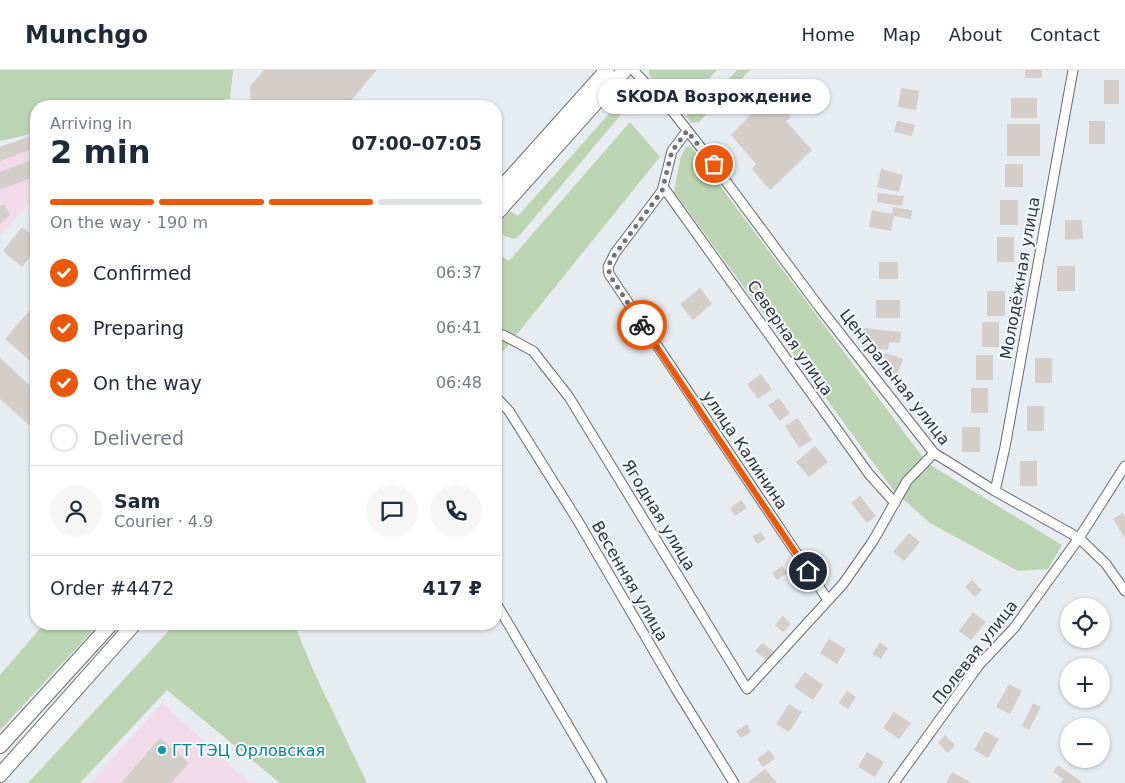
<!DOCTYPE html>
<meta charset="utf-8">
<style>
:root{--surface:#fff;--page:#f6f6f7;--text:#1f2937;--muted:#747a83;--line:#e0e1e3;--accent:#ea580c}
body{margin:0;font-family:"DejaVu Sans",sans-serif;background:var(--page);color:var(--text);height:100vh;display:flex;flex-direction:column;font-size:19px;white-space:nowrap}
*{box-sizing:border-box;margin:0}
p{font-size:16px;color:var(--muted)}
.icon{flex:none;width:28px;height:28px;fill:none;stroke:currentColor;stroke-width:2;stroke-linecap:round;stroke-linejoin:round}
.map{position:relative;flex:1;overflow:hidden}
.panel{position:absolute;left:30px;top:30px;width:472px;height:530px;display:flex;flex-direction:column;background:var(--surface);border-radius:20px;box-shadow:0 1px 4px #0004}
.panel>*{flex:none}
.controls{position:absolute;left:1060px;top:528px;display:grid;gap:10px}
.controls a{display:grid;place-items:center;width:50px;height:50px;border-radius:50%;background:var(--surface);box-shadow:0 1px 4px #0004;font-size:25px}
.pin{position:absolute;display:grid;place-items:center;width:42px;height:42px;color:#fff;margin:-21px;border:2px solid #fff;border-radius:50%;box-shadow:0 1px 5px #0007}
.courier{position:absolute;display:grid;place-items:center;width:50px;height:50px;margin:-25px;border:4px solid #ea580c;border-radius:50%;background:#fff;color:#222;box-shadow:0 1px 6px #0007}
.bubble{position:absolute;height:35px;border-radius:18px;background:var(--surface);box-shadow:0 1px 4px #0004;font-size:16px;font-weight:700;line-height:35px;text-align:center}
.overview em{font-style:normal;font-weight:700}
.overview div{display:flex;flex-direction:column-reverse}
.overview{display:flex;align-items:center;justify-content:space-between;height:85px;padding:0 20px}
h1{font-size:32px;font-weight:700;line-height:38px}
.bar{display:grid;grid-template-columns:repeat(4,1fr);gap:8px 5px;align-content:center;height:60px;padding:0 20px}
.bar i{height:6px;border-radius:4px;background:var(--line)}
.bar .selected{background:var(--accent)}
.bar p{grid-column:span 4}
.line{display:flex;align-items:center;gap:12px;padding:0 20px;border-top:1px solid var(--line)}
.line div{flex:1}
.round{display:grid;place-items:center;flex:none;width:52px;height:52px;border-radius:26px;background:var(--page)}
ol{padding:0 20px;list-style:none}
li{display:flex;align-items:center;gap:15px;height:55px}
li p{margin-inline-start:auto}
li .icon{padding:5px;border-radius:50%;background:var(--accent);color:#fff;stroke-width:4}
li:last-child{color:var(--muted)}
li i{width:28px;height:28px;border:2px solid var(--line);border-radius:50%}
header{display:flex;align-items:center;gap:30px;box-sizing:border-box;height:70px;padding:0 25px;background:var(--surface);border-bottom:1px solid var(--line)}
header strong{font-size:24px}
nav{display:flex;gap:28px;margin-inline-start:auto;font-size:18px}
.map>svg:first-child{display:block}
</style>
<header>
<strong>Munchgo</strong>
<nav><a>Home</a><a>Map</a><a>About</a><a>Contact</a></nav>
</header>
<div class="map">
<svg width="1125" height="713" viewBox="0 0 1125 713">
<rect width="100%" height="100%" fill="#e7ecf1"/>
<!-- industrial -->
<path fill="#f1dbe8" d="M36 64V126L0 165V77Z
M162 633 250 713H90Z"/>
<!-- green -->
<path fill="#bcd4b2" d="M0 0H233L230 28 198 36H36V63L0 71Z
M649 0H717L690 29 675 32 649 5Z
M737 0H750L699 52 691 53 686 46 692 40 701 42Z
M632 18 638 24 520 165 514 169 505 166 496 157 510 141 518 146Z
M630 52 660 87 496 290V183L509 191Z
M686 77H691L927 393 1062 475 1048 499 1018 501 930 453 894 421 674 122 681 86Z
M44 554H99L0 660V605Z
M175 554H294L314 602 367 713H280L167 620 80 713H28Z"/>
<!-- building -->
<path fill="#d4ceca" d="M264 0H377L346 36H251L250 16Z
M1025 0H1042V8H1025Z
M1104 10H1119V34H1104Z
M901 18 919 21 916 40 898 37Z
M771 24 791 47 786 51 812 80 770 120 752 99 756 94 731 65Z
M1011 28H1037V48H1011Z
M897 51 915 55 912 66 894 62Z
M1089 51H1105V74H1089Z
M1007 54H1040V86H1007Z
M36 64V78L0 91V77Z
M36 88V106L0 120V102Z
M1005 94H1023V117H1005Z
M881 99 903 105 899 122 877 117Z
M878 123 904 126 902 136 877 132Z
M1000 130H1018V155H1000Z
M4 134 10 145 0 154V136Z
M893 137 912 140 911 149 894 146 891 161 869 157 872 140 892 144Z
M1065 150H1082L1083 169 1065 170Z
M22 157 36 168V180L22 197 3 181Z
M997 167H1014V192H997Z
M879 192H898V209H879Z
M1057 196H1075V221H1057Z
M700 218 712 234 693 250 680 234Z
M987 221H1005V246H987Z
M876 230H900V248H876Z
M36 233V296L5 269Z
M982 252H999V277H982Z
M863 258 901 262 900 273 889 272 888 280 861 277Z
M885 283 903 289 897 306 879 300Z
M976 285H993V310H976Z
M0 288 36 321V351L31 357 0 329Z
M1035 288H1052V313H1035Z
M761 304 772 319 758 329 747 314Z
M971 318H988V343H971Z
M779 328 790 343 780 351 768 335Z
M1027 336H1044V361H1027Z
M798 348 812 370 799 378 785 356Z
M962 357H980V382H962Z
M815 376 828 392 809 407 796 392Z
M1020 391H1037V416H1020Z
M860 426 876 446 867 453 851 433Z
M741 430 747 438 735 446 730 438Z
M1122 443 1125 447V468L1113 449Z
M761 462 765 469 757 474 752 466Z
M909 463 920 472 904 491 893 482Z
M782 496 787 503 777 510 772 503Z
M972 510 982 520 975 527 965 517Z
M973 542 986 552 971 570 959 561Z
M783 546 791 554 783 562 775 555Z
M829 569 846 579 837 594 820 583Z
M880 572 888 578 881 589 872 584Z
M762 573 775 582 768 591 755 581Z
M805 602 823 615 813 630 794 617Z
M1009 614 1022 621 1010 644 996 637Z
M847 621 856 627 848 639 839 633Z
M1033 633 1041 637 1029 660 1022 656Z
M789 634 802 642 789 662 776 654Z
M894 642 911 653 899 669 883 658Z
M747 654 751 662 741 668 736 661Z
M985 661 999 669 988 688 974 680Z
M945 665 955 675 948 683 938 673Z
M160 668 189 693 171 713H121Z
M769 680 775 689 763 697 757 689Z
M867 682 884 692 875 707 858 697Z
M1077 689H1095L1089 697Z
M1058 695 1083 713H1061L1063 709 1053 702Z
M765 699 777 713H747Z
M952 702 972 713H946Z"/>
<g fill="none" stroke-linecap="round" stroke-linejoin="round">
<!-- minor casing -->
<g stroke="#666b6f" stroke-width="11">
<path id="minor" d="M633 0 673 42 702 79 820 238 934 383 995 421 1079 468 1106 494 1125 521
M687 61 672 81 662 121 615 183 608 197 609 204 828 530
M664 118 869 404 895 433
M496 265H503L533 281 569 327 747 619 843 514 873 471 907 411 934 383
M496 327 509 341 578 451 676 619 734 713
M995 421 1005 377 1073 0
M496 533 602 713
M894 713 979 595 1014 558 1079 468 1125 396"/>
</g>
<!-- primary casing -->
<g stroke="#666b6f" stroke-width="16">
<path id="primary" d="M496 124 607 0
M496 144 625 0
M0 676 111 554
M0 705 134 554"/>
</g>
<!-- minor -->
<use href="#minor" stroke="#fff" stroke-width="9"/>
<!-- primary -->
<use href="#primary" stroke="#fff" stroke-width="14"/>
</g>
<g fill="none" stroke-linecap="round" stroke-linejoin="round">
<!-- done -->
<path stroke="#717477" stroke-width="5" stroke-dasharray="0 9" d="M642 255 609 204 610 191 662 121 672 81 687 61 714 94"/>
<!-- route -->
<path stroke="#ea580c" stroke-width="6" d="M642 255 808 501"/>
</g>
<!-- markers -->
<circle fill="#0f9aa8" stroke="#f5fafe" stroke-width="2" cx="162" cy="680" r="5"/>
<g text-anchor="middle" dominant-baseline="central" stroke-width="4" stroke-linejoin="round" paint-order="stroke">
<!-- street labels -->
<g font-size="16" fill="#313335" stroke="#f5fafe">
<text transform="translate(1020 208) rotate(-80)">Молодёжная улица</text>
<text transform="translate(790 268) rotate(55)">Северная улица</text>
<text transform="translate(895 307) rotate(52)">Центральная улица</text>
<text transform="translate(745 380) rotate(56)">улица Калинина</text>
<text transform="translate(659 445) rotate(59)">Ягодная улица</text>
<text transform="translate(630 511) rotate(60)">Весенняя улица</text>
<text transform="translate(975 582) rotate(-52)">Полевая улица</text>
</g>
<!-- culture labels -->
<g font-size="16" fill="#0d838f" stroke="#f5fafe" text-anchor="start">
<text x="172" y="680">ГТ ТЭЦ Орловская</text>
</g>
</g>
</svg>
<div class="controls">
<a><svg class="icon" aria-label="locate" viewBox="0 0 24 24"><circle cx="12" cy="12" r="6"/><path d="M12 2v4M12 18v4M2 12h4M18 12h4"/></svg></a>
<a>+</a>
<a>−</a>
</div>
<div class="pin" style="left:714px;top:94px;background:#ea580c"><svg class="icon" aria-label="bag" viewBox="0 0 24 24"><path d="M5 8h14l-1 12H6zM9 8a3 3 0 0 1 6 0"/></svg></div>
<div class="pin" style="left:808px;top:501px;background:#1f2937"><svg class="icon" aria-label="home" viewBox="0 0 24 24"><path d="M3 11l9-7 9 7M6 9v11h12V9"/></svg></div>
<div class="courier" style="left:642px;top:255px"><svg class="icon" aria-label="bike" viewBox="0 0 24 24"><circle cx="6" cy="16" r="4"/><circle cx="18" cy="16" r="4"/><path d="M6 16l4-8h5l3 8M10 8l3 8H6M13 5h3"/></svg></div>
<div class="bubble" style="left:598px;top:9px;width:232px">SKODA Возрождение</div>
<section class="panel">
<div class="overview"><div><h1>2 min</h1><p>Arriving in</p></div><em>07:00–07:05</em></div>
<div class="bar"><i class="selected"></i><i class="selected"></i><i class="selected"></i><i></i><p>On the way · 190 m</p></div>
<ol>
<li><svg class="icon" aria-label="check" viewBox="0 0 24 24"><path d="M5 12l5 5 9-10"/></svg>Confirmed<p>06:37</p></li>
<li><svg class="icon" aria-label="check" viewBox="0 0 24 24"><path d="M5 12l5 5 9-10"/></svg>Preparing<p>06:41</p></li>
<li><svg class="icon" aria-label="check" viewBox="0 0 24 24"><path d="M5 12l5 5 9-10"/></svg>On the way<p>06:48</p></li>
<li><i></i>Delivered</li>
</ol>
<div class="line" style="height:90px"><a class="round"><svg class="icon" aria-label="person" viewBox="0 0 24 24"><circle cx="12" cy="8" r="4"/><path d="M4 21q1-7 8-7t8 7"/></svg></a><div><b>Sam</b><p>Courier · 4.9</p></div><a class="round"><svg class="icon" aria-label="chat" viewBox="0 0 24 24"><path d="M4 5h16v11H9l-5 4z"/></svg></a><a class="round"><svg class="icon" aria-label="phone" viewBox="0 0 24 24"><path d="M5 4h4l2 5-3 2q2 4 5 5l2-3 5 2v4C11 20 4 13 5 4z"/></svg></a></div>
<div class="line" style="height:65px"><div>Order #4472</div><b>417 ₽</b></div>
</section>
</div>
